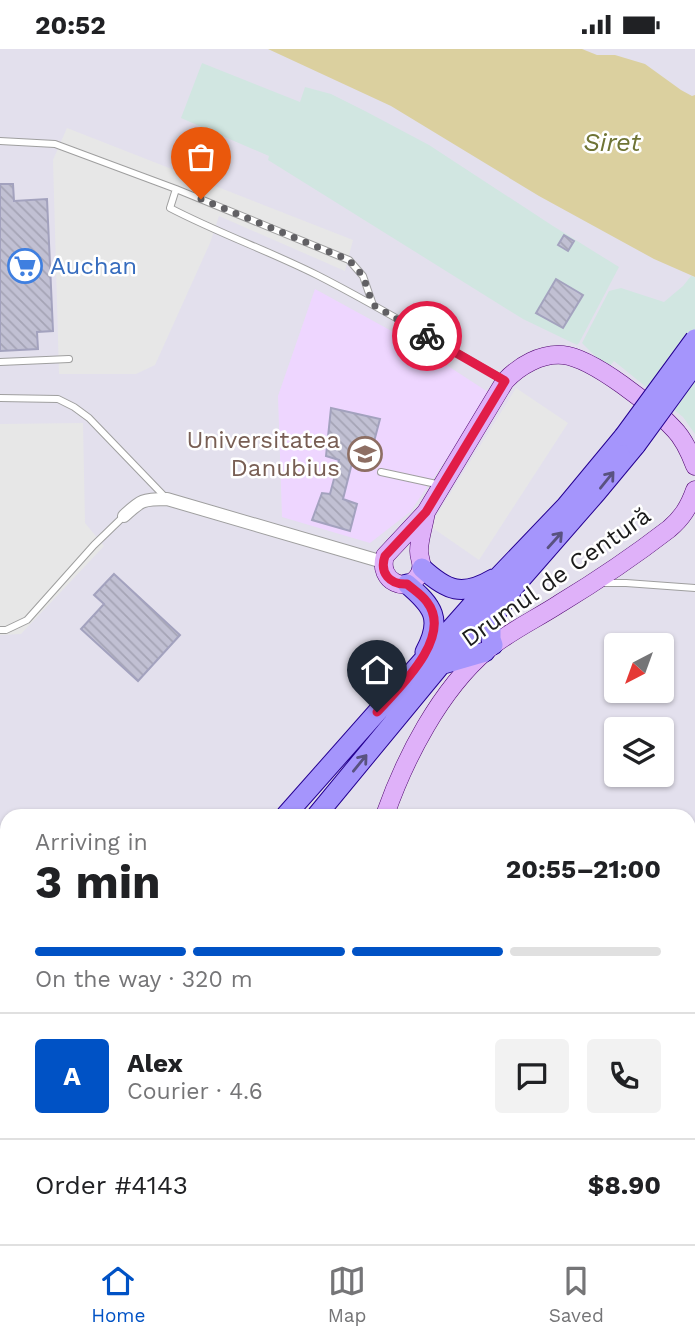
<!DOCTYPE html>
<meta charset="utf-8">
<style>
:root{--surface:#fff;--page:#f2f2f2;--text:#202124;--muted:#757577;--line:#e0e0e0;--accent:#0052c5}
body{margin:0;font-family:"Work Sans",sans-serif;background:var(--page);color:var(--text);height:100vh;display:flex;flex-direction:column;font-size:26px;white-space:nowrap}
*{box-sizing:border-box;margin:0}
p{font-size:23px;color:var(--muted)}
.icon{flex:none;width:38px;height:38px;fill:none;stroke:currentColor;stroke-width:2;stroke-linecap:round;stroke-linejoin:round}
.map{position:relative;flex:1;overflow:hidden}
.sheet{position:absolute;left:0px;top:760px;width:696px;height:436px;display:flex;flex-direction:column;background:var(--surface);border-radius:21px 21px 0 0;box-shadow:0 2px 5px #0004}
.sheet>*{flex:none}
.needle{width:46px;rotate:221deg}
.fabs{position:absolute;left:604px;top:584px;display:grid;gap:14px}
.fabs a{display:grid;place-items:center;width:70px;height:70px;border-radius:7px;background:var(--surface);box-shadow:0 2px 5px #0004;font-size:35px}
.pin{position:absolute;display:grid;place-items:center;width:60px;height:60px;color:#fff;margin:-72px -30px;border-radius:50% 50% 50% 0;rotate:-45deg;box-shadow:0 0 7px #0007}
.pin .icon{rotate:45deg}
.courier{position:absolute;display:grid;place-items:center;width:70px;height:70px;margin:-35px;border:5px solid #e11d48;border-radius:50%;background:#fff;color:#222;box-shadow:0 2px 9px #0007}
.head em{font-style:normal;font-weight:700}
.head div{display:flex;flex-direction:column-reverse}
.head{display:flex;align-items:center;justify-content:space-between;height:119px;padding:0 35px}
h1{font-size:46px;font-weight:700;line-height:52px}
.bar{display:grid;grid-template-columns:repeat(4,1fr);gap:10px 7px;align-content:center;height:84px;padding:0 35px}
.bar i{height:9px;border-radius:5px;background:var(--line)}
.bar .current{background:var(--accent)}
.bar p{grid-column:span 4}
.line{display:flex;align-items:center;gap:18px;padding:0 35px;border-top:2px solid var(--line)}
.line div{flex:1}
.round{display:grid;place-items:center;flex:none;width:74px;height:74px;border-radius:7px;background:var(--page)}
.status{display:flex;justify-content:space-between;align-items:center;height:49px;padding:0 35px;background:var(--surface);direction:ltr}
.status svg{height:19px;fill:currentColor}
.tabs{display:flex;justify-content:space-around;align-items:center;height:98px;border-top:2px solid var(--line);background:var(--surface);font-size:19px;color:var(--muted)}
.tabs a{display:grid;justify-items:center;gap:4px}
.tabs .current{color:var(--accent)}
.map>svg:first-child{display:block}
</style>
<div class="status"><b>20:52</b><svg viewBox="0 0 49 12"><path d="M0 12V9h3v3zM5 12V6h3v6zM10 12V3h3v9zM15 12V0h3v12zM26 1h20v11H26zM47 4h2v5h-2z"/></svg></div>
<div class="map">
<svg width="695" height="1195" viewBox="0 0 695 1195">
<defs>
<pattern id="building-back-hatch" width="6" height="6" patternUnits="userSpaceOnUse" patternTransform="scale(1.75)"><rect width="6" height="6" fill="#c1c0d3"/><path d="M-1 5l2 2M0 0l6 6M5-1l2 2" fill="none" stroke="#a5a4b5"/></pattern>
</defs>
<rect width="100%" height="100%" fill="#e3e0ed"/>
<!-- residential -->
<path fill="#d8d8d9" d="M0 940 7 950V1188H266L273 1195H0Z"/>
<!-- industrial -->
<path fill="#d1e6e1" d="M202 14 300 53 305 38 331 45 365 62 429 96 553 177 619 218 579 294 577 296 523 270 268 111 269 107 181 69Z
M691 227 695 228V385L683 368 614 312 610 317 597 309 582 294 609 242 621 239 664 253 683 237Z"/>
<!-- education -->
<path fill="#eed6ff" d="M315 240 408 291 491 345 410 463 370 494 282 468 278 347Z"/>
<!-- parking -->
<path fill="#e7e7e7" d="M67 79 353 191 345 222 219 167 210 194 155 316 136 325H59L53 111Z
M516 339 568 374 479 511 430 477Z
M83 374 85 474 104 497 21 585 0 586V375Z"/>
<!-- water -->
<path fill="#dbd09f" d="M268 0H582L597 6H615L645 15 681 41 692 47 695 46V228L654 210 539 147 391 57Z"/>
<!-- building -->
<path fill="url(#building-back-hatch)" stroke="#a3a2be" stroke-width="2" d="M0 135H13L14 152 47 150 53 282 37 283 38 300 0 302Z
M564 186 574 192 568 202 558 196Z
M556 230 583 246 563 279 536 264Z
M331 359 380 370 367 419 352 414 343 450 357 455 350 482 312 471 322 444 330 445 339 411 326 407Z
M114 525 180 586 138 632 81 580 104 555 94 546Z
M0 929 7 935V958L5 960 0 955Z
M7 1187V1188H46L49 1190 45 1195H28L26 1193 24 1195H10L4 1191Z
M104 1188H123L128 1193 132 1188H152L160 1195H98Z"/>
<g fill="none" stroke-linecap="round" stroke-linejoin="round">
<!-- lane casing -->
<g stroke="#9f9f9f" stroke-width="8">
<path id="lane" d="M0 92 55 95 176 140
M373 256 363 227 349 211 176 140 170 159C218 184 269 202 317 226 380 258 442 296 504 331
M0 313 69 310
M0 349 58 350 74 358 89 369 166 449
M381 423 441 436
M603 534H626L695 539
M0 581H6L27 571 94 496 124 467
M0 967 7 972
M0 1035 7 1018"/>
</g>
<!-- street casing -->
<g stroke="#9f9f9f" stroke-width="14">
<path id="street" d="M124 467C141 451 143 450 167 450L383 513
M190 1188 201 1195
M74 1195 79 1188"/>
</g>
<!-- secondary casing -->
<g stroke="#4e046f" stroke-width="19">
<path id="secondary" d="M426 463C424 476 419 490 419 502 419 510 424 516 420 524 408 547 377 532 385 507L426 463 505 332C519 317 541 304 563 306 593 309 653 357 674 380 684 390 690 404 695 417
M385 766C405 709 440 641 487 601 508 583 536 570 559 555 597 532 634 507 669 480 682 469 689 458 695 441
M435 1188 439 1195"/>
</g>
<!-- primary casing -->
<g stroke="#250091" stroke-width="21">
<path id="primary" d="M422 519C447 542 462 548 493 530
M407 535C433 557 443 570 425 603
M493 596 491 590V575L495 566 514 538 597 443 636 396
M440 616 485 603
M286 766 479 548 566 457 624 387
M317 766 454 600 489 560 514 538
M0 1095 7 1087
M0 1129 7 1121"/>
</g>
<!-- lane -->
<use href="#lane" stroke="#fff" stroke-width="6"/>
<!-- street -->
<use href="#street" stroke="#fff" stroke-width="12"/>
<!-- secondary -->
<use href="#secondary" stroke="#dfb1f9" stroke-width="18"/>
<!-- primary -->
<use href="#primary" stroke="#a595fc" stroke-width="19"/>
<!-- primary-bridge casing -->
<g stroke="#250091" stroke-width="21" stroke-linecap="butt">
<path id="primary-bridge" d="M624 387 695 290
M636 396 695 315"/>
</g>
<!-- primary-bridge -->
<use href="#primary-bridge" stroke="#a595fc" stroke-width="19"/>
</g>
<!-- one-way arrows -->
<defs><path id="oneway-shaft" d="M-6 0H5M1.5-3L5.5 0L1.5 3" fill="none" stroke-width="1.6" stroke-linecap="round" stroke-linejoin="round" transform="scale(1.75)"/></defs>
<g stroke="#595280">
<use href="#oneway-shaft" transform="translate(607 431) rotate(-51)"/>
<use href="#oneway-shaft" transform="translate(555 491) rotate(-48)"/>
<use href="#oneway-shaft" transform="translate(360 714) rotate(-51)"/>
</g>
<g fill="none" stroke-linecap="round" stroke-linejoin="round">
<!-- done -->
<path stroke="#616064" stroke-width="7" stroke-dasharray="0 12.6" d="M201 150 349 211 363 227 373 256 427 287"/>
<!-- route -->
<path stroke="#e11d48" stroke-width="9" d="M377 663C399 639 454 588 427 553 422 546 414 541 407 535 390 536 379 524 385 507L426 463 505 332 427 287"/>
</g>
<!-- icons -->
<defs>
<g id="supermarket-ring" transform="scale(1.75)"><circle r="9.5" fill="#fff" stroke="#3f7fe0" stroke-width="1.5"/><path d="M-6-5.5h2.5l.6 2H6L4.5 2H-2.5L-4.4-4H-6ZM-1.5 3.2a1.3 1.3 0 1 0 .1 0ZM3 3.2a1.3 1.3 0 1 0 .1 0Z" fill="#3f7fe0"/></g>
<g id="university-ring" transform="scale(1.75)"><circle r="9.5" fill="#fff" stroke="#8d6e63" stroke-width="1.5"/><path d="M0-5L7-2L0 1L-7-2ZM-4 1L0 2.5L4 1V4Q0 6-4 4Z" fill="#8d6e63"/></g>
</defs>
<g fill-rule="evenodd">
<use href="#supermarket-ring" x="25" y="217"/>
<use href="#university-ring" x="365" y="405"/>
</g>
<g text-anchor="middle" dominant-baseline="central" stroke-width="5" stroke-linejoin="round" paint-order="stroke">
<!-- shop labels -->
<g font-size="24" fill="#366cbe" stroke="#fff" text-anchor="start">
<text x="50" y="217">Auchan</text>
</g>
<!-- education labels -->
<g font-size="24" fill="#785e54" stroke="#fff" text-anchor="end">
<text x="340" y="391">Universitatea<tspan x="340" dy="28">Danubius</tspan></text>
</g>
<!-- street labels -->
<g font-size="24" fill="#1b1b1b" stroke="#fff">
<text transform="translate(556 528) rotate(-35)">Drumul de Centură</text>
</g>
<!-- water labels -->
<g font-size="26" font-style="italic" fill="#6f7435" stroke="#fff">
<text x="612" y="93">Siret</text>
</g>
</g>
</svg>
<div class="fabs">
<a><svg class="needle" viewBox="-14 -14 28 28"><path d="M0-13l5 13h-10z" fill="#e53935"/><path d="M0 13l5-13h-10z" fill="#757577"/></svg></a>
<a><svg class="icon" aria-label="layers" viewBox="0 0 24 24"><path d="M12 4l9 5-9 5-9-5zM3 14l9 5 9-5"/></svg></a>
</div>
<div class="pin" style="left:201px;top:150px;background:#ea580c"><svg class="icon" aria-label="bag" viewBox="0 0 24 24"><path d="M5 8h14l-1 12H6zM9 8a3 3 0 0 1 6 0"/></svg></div>
<div class="pin" style="left:377px;top:663px;background:#1f2937"><svg class="icon" aria-label="home" viewBox="0 0 24 24"><path d="M3 11l9-7 9 7M6 9v11h12V9"/></svg></div>
<div class="courier" style="left:427px;top:287px"><svg class="icon" aria-label="bike" viewBox="0 0 24 24"><circle cx="6" cy="16" r="4"/><circle cx="18" cy="16" r="4"/><path d="M6 16l4-8h5l3 8M10 8l3 8H6M13 5h3"/></svg></div>
<section class="sheet">
<div class="head"><div><h1>3 min</h1><p>Arriving in</p></div><em>20:55–21:00</em></div>
<div class="bar"><i class="current"></i><i class="current"></i><i class="current"></i><i></i><p>On the way · 320 m</p></div>
<div class="line" style="height:126px"><b class="round" style="background:var(--accent);color:#fff">A</b><div><b>Alex</b><p>Courier · 4.6</p></div><a class="round"><svg class="icon" aria-label="chat" viewBox="0 0 24 24"><path d="M4 5h16v11H9l-5 4z"/></svg></a><a class="round"><svg class="icon" aria-label="phone" viewBox="0 0 24 24"><path d="M5 4h4l2 5-3 2q2 4 5 5l2-3 5 2v4C11 20 4 13 5 4z"/></svg></a></div>
<div class="line" style="height:91px"><div>Order #4143</div><b>$8.90</b></div>
</section>
</div>
<nav class="tabs">
<a class="current"><svg class="icon" aria-label="home" viewBox="0 0 24 24"><path d="M3 11l9-7 9 7M6 9v11h12V9"/></svg>Home</a>
<a><svg class="icon" aria-label="map" viewBox="0 0 24 24"><path d="M3 6l6-2 6 2 6-2v14l-6 2-6-2-6 2zM9 4v14M15 6v14"/></svg>Map</a>
<a><svg class="icon" aria-label="saved" viewBox="0 0 24 24"><path d="M7 4h10v16l-5-4-5 4z"/></svg>Saved</a>
</nav>
